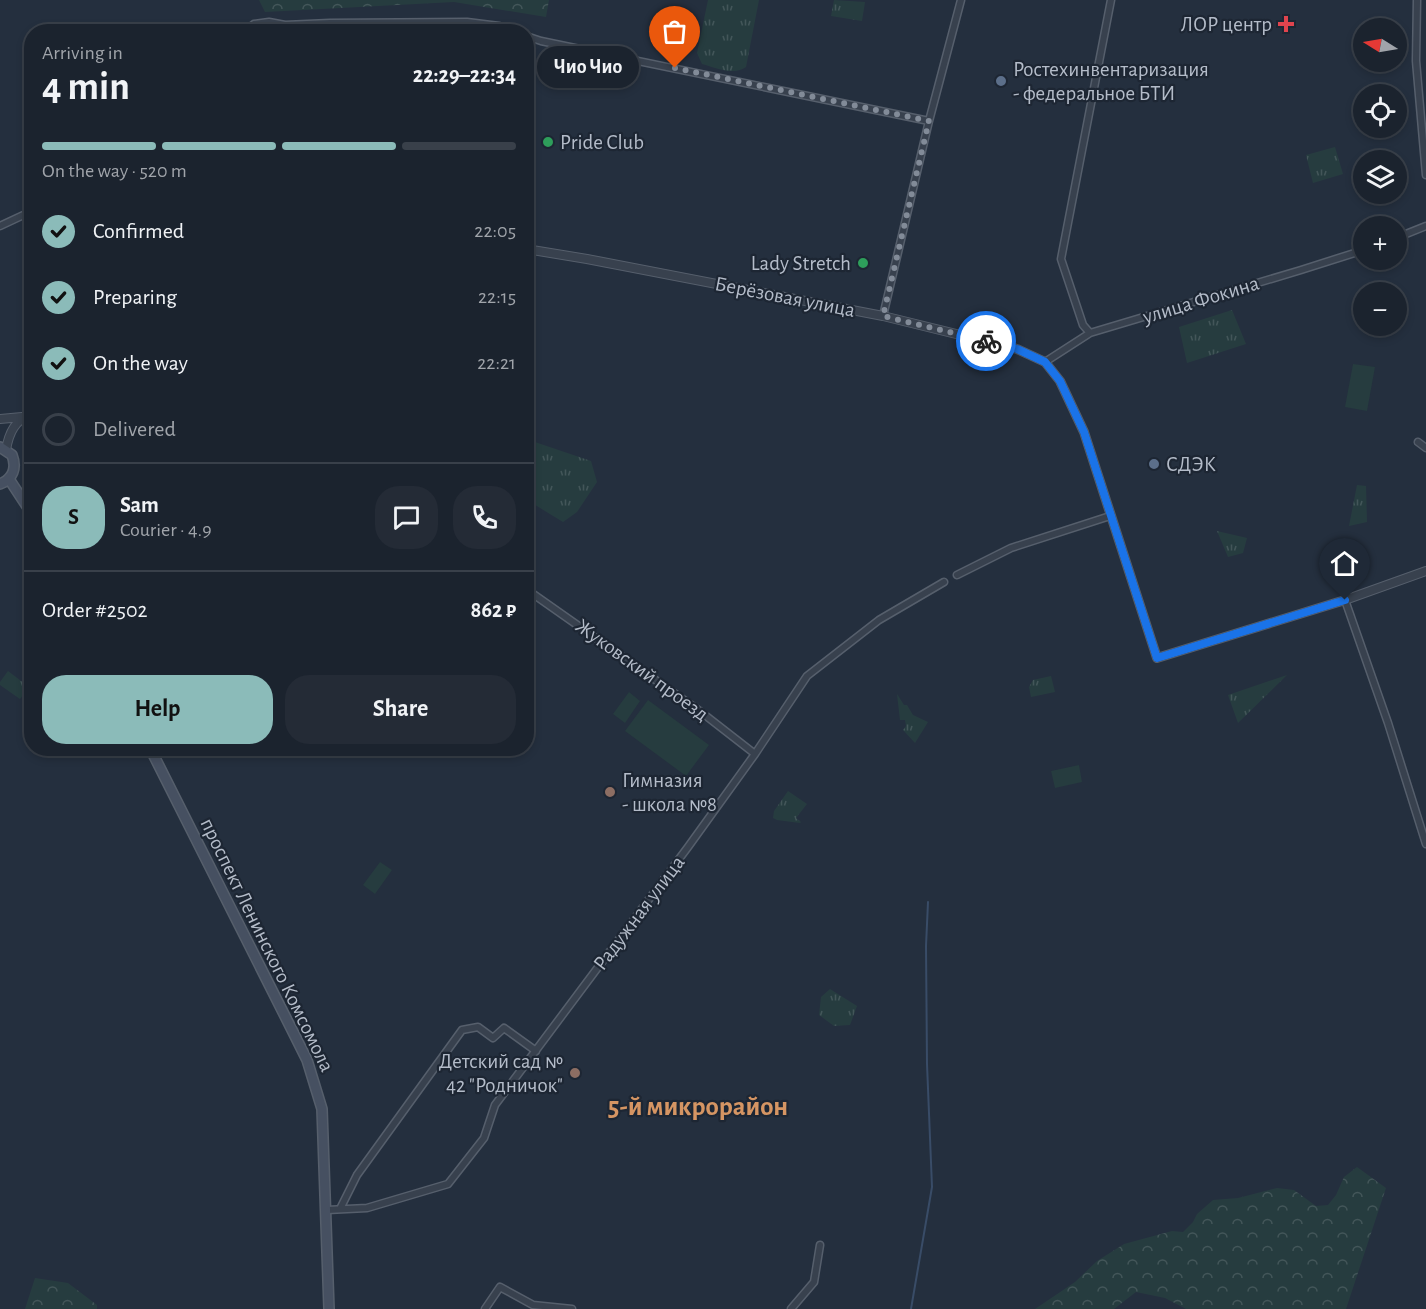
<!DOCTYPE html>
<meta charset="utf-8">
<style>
:root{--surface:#1b232e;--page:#242b36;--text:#f1f3f6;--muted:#a0a4aa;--line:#39404a;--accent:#8bbbb9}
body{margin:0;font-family:"Alegreya Sans",sans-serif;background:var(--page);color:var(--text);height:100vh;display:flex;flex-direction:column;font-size:22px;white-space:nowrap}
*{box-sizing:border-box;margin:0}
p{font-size:20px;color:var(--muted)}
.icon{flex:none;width:33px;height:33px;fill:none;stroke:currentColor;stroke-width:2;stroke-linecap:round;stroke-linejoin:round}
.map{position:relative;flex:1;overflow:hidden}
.panel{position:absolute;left:24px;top:24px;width:510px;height:732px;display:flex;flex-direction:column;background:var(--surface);border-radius:24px;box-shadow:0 3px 9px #0003,0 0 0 2px var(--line)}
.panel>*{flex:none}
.needle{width:39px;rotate:281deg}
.buttons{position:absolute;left:1353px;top:18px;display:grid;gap:12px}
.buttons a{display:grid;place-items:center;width:54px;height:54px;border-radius:50%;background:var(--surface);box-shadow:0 3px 9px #0003,0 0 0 2px var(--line);font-size:30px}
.pin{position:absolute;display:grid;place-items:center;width:51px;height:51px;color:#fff;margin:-62px -26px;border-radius:50% 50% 50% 0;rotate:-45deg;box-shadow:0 0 6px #0007}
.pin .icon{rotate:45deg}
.courier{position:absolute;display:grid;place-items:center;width:60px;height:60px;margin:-30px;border:4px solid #1a73e8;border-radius:50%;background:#fff;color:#222;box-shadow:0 2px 8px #0007}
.bubble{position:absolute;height:42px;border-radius:21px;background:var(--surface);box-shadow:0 3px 9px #0003,0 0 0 2px var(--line);font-size:20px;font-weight:700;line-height:42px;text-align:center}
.overview em{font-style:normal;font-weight:700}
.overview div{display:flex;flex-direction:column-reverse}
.overview{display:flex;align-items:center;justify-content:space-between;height:102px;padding:0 18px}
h1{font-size:39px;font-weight:700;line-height:45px}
.bar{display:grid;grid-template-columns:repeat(4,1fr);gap:9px 6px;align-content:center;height:72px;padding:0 18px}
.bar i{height:8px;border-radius:4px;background:var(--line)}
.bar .on{background:var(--accent)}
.bar p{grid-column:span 4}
.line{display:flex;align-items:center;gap:15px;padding:0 18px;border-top:2px solid var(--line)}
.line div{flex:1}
.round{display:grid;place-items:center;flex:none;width:63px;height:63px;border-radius:24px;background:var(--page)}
ol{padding:0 18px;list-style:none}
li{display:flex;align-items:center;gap:18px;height:66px}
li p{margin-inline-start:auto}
li .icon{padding:6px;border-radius:50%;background:var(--accent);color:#111;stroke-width:4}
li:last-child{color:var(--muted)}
li i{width:33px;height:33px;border:3px solid var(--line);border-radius:50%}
.cta{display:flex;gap:12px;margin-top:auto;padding:12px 18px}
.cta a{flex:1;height:69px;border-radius:24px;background:var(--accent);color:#111;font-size:24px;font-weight:700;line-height:69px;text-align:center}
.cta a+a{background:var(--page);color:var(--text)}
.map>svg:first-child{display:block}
</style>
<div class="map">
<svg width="1426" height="1309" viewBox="0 0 1426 1309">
<defs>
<pattern id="forest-crowns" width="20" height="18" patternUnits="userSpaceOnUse" patternTransform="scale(1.5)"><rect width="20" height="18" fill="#263c3f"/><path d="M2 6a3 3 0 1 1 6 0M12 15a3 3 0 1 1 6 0" fill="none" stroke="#435659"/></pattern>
<pattern id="park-tufts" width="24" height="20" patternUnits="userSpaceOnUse" patternTransform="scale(1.5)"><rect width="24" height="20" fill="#263c3f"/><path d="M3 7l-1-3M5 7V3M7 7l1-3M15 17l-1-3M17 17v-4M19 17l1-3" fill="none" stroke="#435659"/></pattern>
</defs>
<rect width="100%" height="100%" fill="#242f3e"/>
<!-- forest -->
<path fill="url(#forest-crowns)" d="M259 0H549L546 17 454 2 265 12Z
M1357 1167 1386 1188 1346 1309H1186L1165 1298 1136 1292 1114 1309H1035L1075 1282 1097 1261 1124 1244 1172 1231 1183 1232 1193 1222 1197 1214 1213 1200 1238 1198 1277 1188 1294 1190 1316 1206 1328 1205 1336 1195 1344 1177Z
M35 1278 68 1283 97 1305V1309H25Z"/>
<!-- park -->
<path fill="url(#park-tufts)" d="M708 0H759L746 67C732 76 717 68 702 64L697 53Z
M834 0 865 2 862 21 831 16Z
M1335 147 1343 174 1313 183 1306 155Z
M1232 310 1246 344 1187 363 1179 327Z
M526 439 591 461 597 482 577 512 563 522 527 500Z
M1357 485 1366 486 1367 522 1349 526Z
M1217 531 1247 538 1243 553 1228 557Z
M8 671 29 687 20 699 0 685V682Z
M1287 675 1238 723 1228 695Z
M1051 676 1055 692 1031 697 1029 687 1033 680Z
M897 694 904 705H907L913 715 928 722 915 743 903 730 906 726 905 720H900Z
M788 791 807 804 796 818 801 822 800 823 777 820 773 818 774 811Z
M830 989 857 1006 850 1025 834 1026 819 1015 821 997Z"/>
<!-- garden -->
<path fill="#263c3f" d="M1353 364 1375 367 1367 411 1345 407Z
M629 692 640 701 625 723 613 714Z
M648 700 709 745 686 776 625 731Z
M1079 765 1082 782 1055 788 1051 771Z
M380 862 392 870 375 894 363 885Z"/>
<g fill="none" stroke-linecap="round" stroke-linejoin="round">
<!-- stream -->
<path stroke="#394c67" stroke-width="2" d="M911 1309 932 1187 927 1064 926 946 928 902"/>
<!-- minor casing -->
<g stroke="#565f6c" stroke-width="9">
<path id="minor" d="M1417 0 1416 61 1426 175
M244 32 254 24 269 22 285 25 330 23 467 22 499 26 514 32
M526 36 541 41 929 121
M0 226 32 211
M1396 238 1426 226
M883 316 929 121 961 0
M1090 333 1083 325 1061 259 1111 0
M1045 362 1090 333 1301 270 1364 250
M1418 442 1426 448
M957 575 1011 548 1110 516
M526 589 701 712 755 754
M1345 600 1388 723 1426 844
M340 1209 357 1175 462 1030 478 1027 493 1038 504 1028 536 1051
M327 1210 367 1208 448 1184 484 1138 495 1105 688 847 755 754 807 676 879 620 944 582
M485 1309 500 1287 533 1305 572 1309
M791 1309 814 1282 820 1245"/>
</g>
<!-- tertiary casing -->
<g stroke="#565f6c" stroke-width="10">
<path id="tertiary" d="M526 249 587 259 883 316 1017 349 1045 362 1060 381 1084 432 1157 658 1345 600 1426 571
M0 419 22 417
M6 450C9 432 15 421 32 412"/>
</g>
<!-- secondary casing -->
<g stroke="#565f6c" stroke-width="12">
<path id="secondary" d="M0 447 12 455C17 468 13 479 0 484
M9 479 32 514
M150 748 292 1030 307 1060 322 1109 329 1309"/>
</g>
<!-- minor -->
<use href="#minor" stroke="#38414e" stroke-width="6"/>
<!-- tertiary -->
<use href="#tertiary" stroke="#38414e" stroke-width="8"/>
<!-- secondary -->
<use href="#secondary" stroke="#465061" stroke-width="9"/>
</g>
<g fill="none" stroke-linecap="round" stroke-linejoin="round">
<!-- done -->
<path stroke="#828b98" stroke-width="6" stroke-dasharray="0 10.8" d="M675 68 929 121 883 316 986 341"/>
<!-- route -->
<path stroke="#1a73e8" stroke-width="8" d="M986 341 1017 349 1045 362 1060 381 1084 432 1157 658 1345 600"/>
</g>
<!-- markers -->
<path fill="#e0444e" stroke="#1d2633" stroke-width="2" d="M1283 15h6v6h6v6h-6v6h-6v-6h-6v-6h6z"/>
<g fill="#5c6f8a" stroke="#1d2633" stroke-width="2">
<circle cx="1001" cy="81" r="6"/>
<circle cx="1154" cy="464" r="6"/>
</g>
<g fill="#2e9e5b" stroke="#1d2633" stroke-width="2">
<circle cx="548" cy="142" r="6"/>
<circle cx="863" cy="263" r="6"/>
</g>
<g fill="#8d6e63" stroke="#1d2633" stroke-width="2">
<circle cx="610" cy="792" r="6"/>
<circle cx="575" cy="1073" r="6"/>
</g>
<g text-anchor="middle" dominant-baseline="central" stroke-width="4.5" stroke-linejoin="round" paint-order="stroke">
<!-- poi labels -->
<g font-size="21" fill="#b4bcc9" stroke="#1d2633" text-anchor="start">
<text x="1272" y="24" text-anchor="end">ЛОР центр</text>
<text x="1013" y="69">Ростехинвентаризация<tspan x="1013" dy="24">- федеральное БТИ</tspan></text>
<text x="560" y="142">Pride Club</text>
<text x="851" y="263" text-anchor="end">Lady Stretch</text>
<text x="1166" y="464">СДЭК</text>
<text x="622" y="780">Гимназия<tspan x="622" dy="24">- школа №8</tspan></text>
<text x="563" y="1061" text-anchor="end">Детский сад №<tspan x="563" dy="24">42 "Родничок"</tspan></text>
</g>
<!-- street labels -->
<g font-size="21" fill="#b4bcc9" stroke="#1d2633">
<text transform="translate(785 297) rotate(11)">Берёзовая улица</text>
<text transform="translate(1201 300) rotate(-17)">улица Фокина</text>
<text transform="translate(642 670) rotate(36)">Жуковский проезд</text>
<text transform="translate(639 913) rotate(-53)">Радужная улица</text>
<text transform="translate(267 945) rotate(64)">проспект Ленинского Комсомола</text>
</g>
<!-- district labels -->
<g font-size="27" font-weight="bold" fill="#d59563" stroke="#1d2633">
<text x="698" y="1106">5-й микрорайон</text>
</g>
</g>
</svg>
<div class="buttons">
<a><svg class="needle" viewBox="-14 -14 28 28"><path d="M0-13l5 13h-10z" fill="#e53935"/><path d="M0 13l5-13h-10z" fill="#a0a4aa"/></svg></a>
<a><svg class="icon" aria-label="locate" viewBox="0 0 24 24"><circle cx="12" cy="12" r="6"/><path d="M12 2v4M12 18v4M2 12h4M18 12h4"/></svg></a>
<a><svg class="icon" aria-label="layers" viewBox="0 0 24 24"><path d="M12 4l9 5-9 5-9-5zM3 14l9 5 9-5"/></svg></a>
<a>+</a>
<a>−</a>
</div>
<div class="pin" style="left:675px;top:68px;background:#ea580c"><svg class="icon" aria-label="bag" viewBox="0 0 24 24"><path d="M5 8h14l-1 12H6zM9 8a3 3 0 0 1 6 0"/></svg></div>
<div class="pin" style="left:1345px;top:600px;background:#1f2937"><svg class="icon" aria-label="home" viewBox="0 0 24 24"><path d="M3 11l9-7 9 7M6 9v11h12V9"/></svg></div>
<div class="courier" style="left:986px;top:341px"><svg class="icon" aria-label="bike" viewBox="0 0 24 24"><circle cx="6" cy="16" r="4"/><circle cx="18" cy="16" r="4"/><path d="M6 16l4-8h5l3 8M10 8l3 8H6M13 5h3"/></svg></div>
<div class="bubble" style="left:537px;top:46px;width:102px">Чио Чио</div>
<section class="panel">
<div class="overview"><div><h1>4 min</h1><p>Arriving in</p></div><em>22:29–22:34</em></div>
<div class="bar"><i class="on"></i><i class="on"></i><i class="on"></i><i></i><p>On the way · 520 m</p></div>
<ol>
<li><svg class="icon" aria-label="check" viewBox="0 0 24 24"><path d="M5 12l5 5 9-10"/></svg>Confirmed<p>22:05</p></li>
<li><svg class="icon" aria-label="check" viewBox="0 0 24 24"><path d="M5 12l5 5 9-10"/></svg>Preparing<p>22:15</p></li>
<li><svg class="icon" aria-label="check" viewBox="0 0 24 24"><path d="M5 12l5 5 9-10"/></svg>On the way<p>22:21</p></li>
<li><i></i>Delivered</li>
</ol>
<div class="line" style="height:108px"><b class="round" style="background:var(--accent);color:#111">S</b><div><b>Sam</b><p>Courier · 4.9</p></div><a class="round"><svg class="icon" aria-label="chat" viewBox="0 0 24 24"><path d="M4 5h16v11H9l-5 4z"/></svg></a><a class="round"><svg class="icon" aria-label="phone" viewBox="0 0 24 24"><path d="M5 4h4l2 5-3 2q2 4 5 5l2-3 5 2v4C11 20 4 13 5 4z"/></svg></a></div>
<div class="line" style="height:78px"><div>Order #2502</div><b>862 ₽</b></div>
<div class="cta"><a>Help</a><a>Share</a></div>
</section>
</div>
